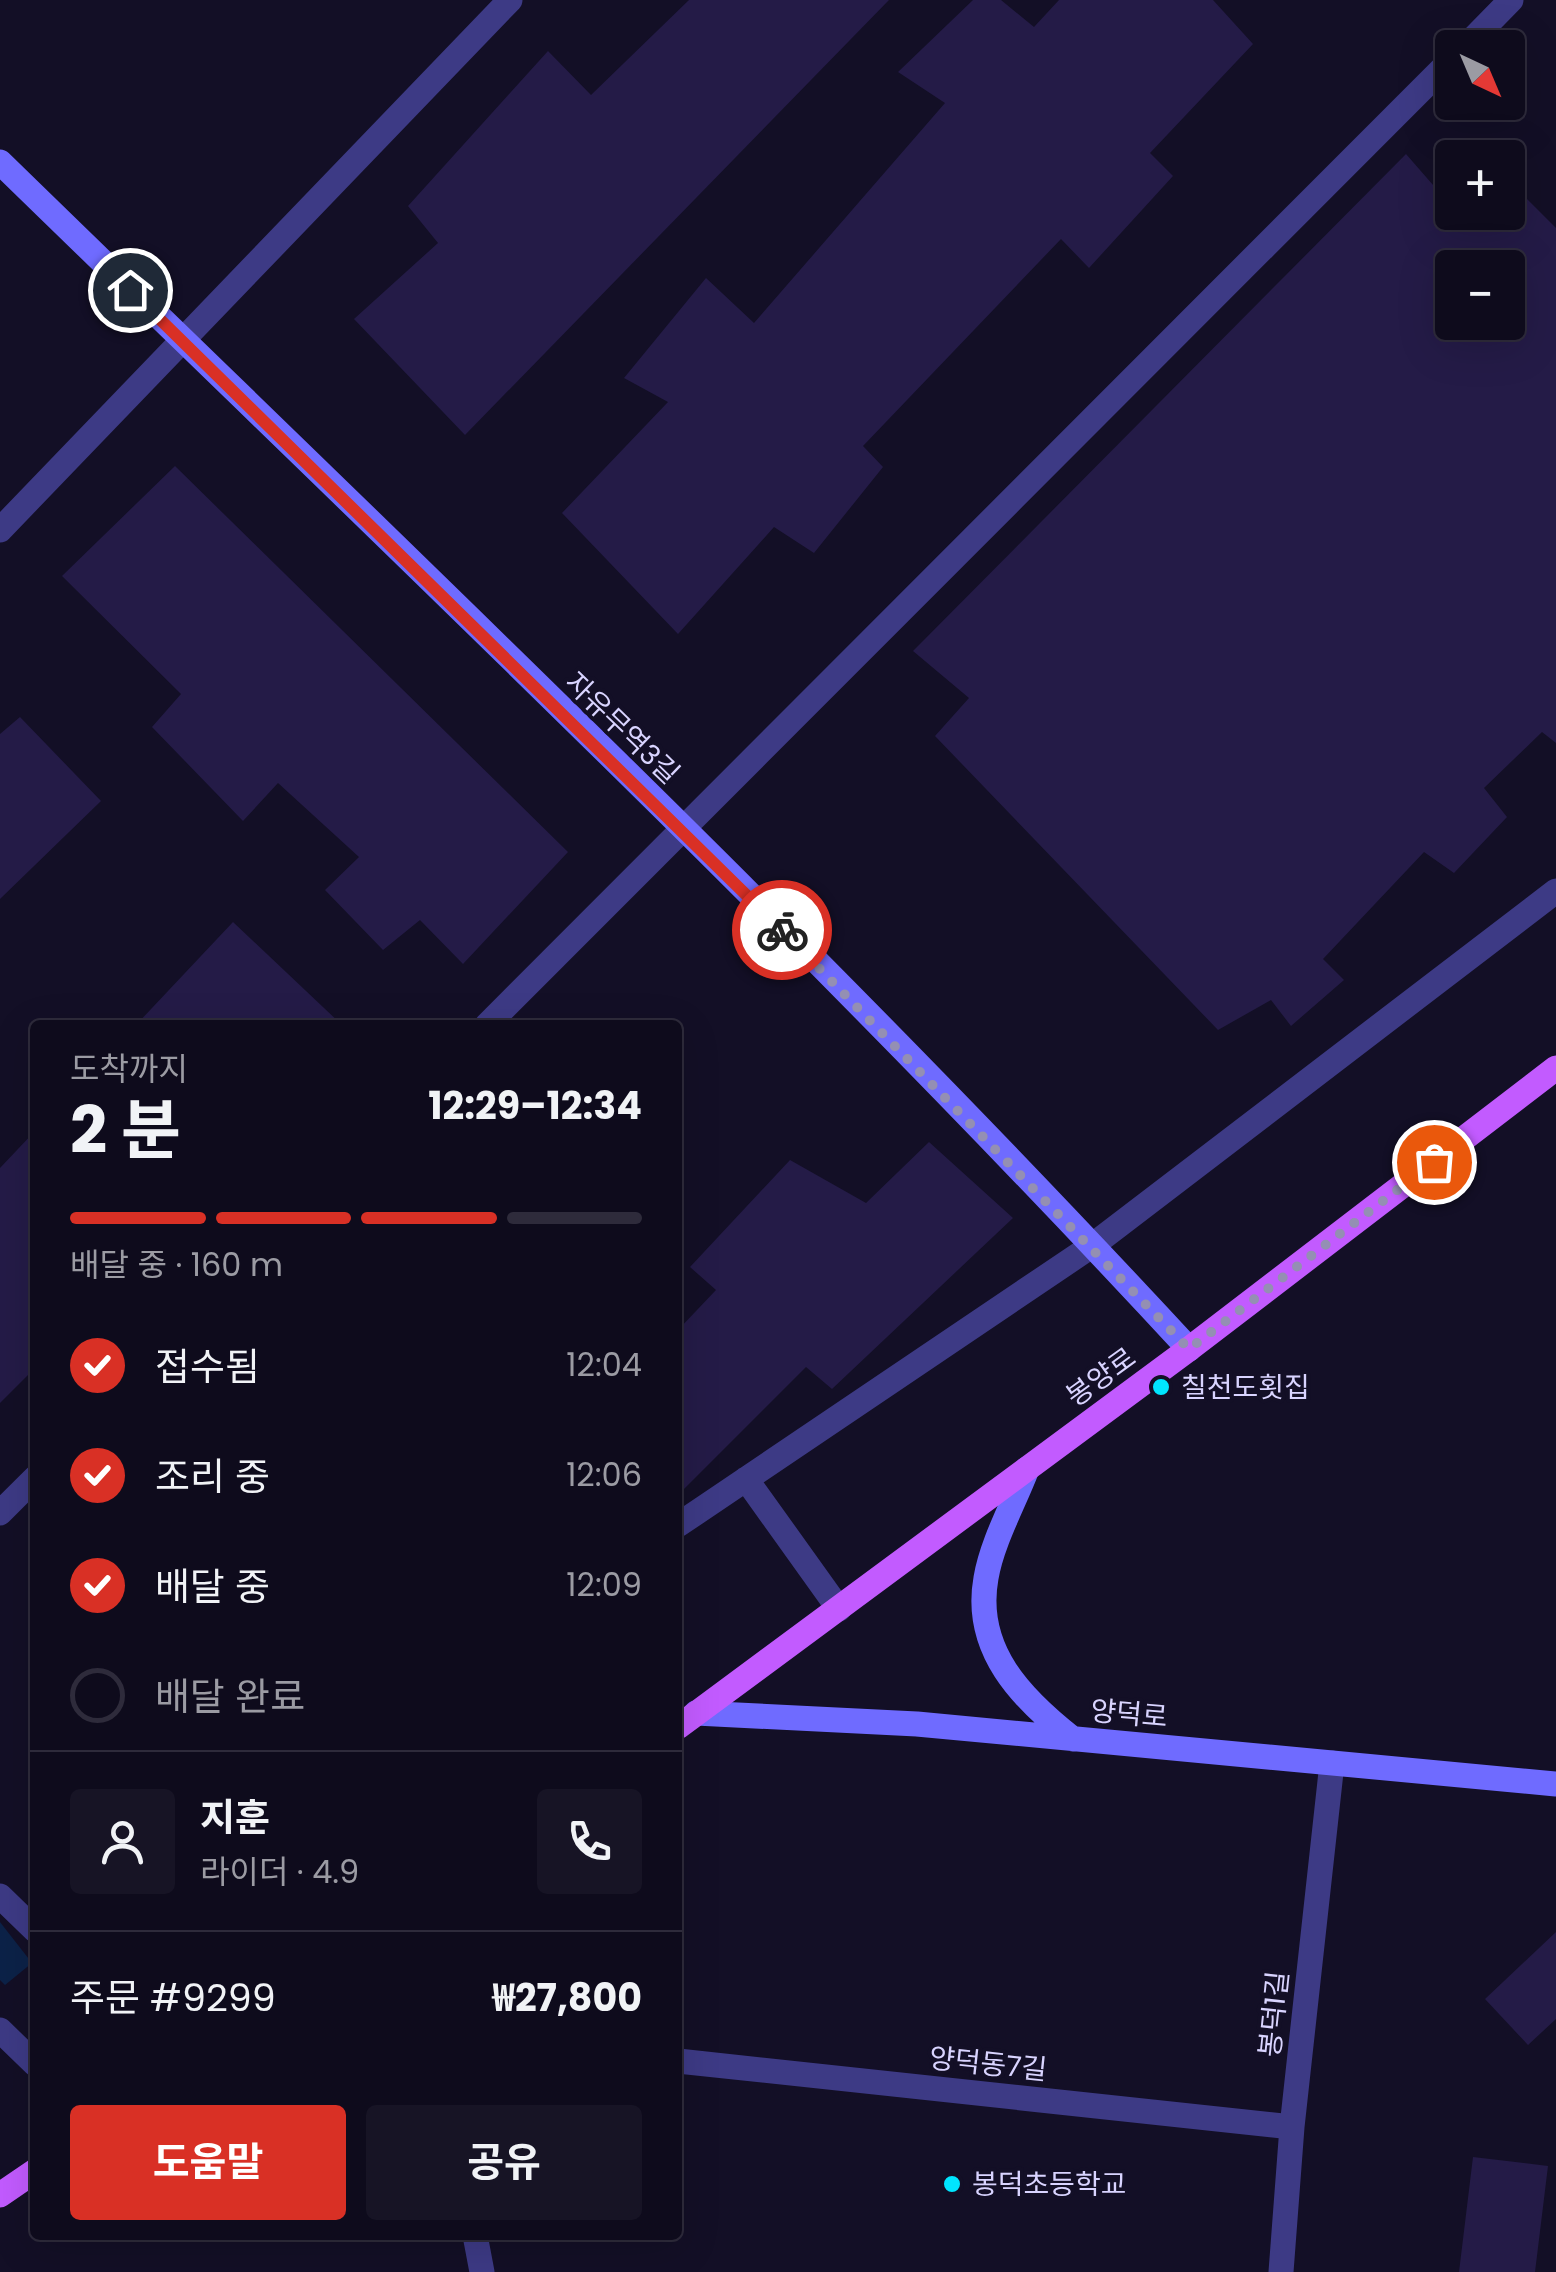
<!DOCTYPE html>
<html lang="ko">
<meta charset="utf-8">
<style>
:root{--surface:#0e0b1c;--page:#171425;--text:#f1f3f6;--muted:#9b9ba3;--line:#2e2b3b;--accent:#d93025}
body{margin:0;font-family:Poppins,"Noto Sans KR",sans-serif;background:var(--page);color:var(--text);height:100vh;display:flex;flex-direction:column;font-size:38px;white-space:nowrap}
*{box-sizing:border-box;margin:0}
p{font-size:32px;color:var(--muted)}
.icon{flex:none;width:55px;height:55px;fill:none;stroke:currentColor;stroke-width:2;stroke-linecap:round;stroke-linejoin:round}
.map{position:relative;flex:1;overflow:hidden}
.details{position:absolute;left:30px;top:1020px;width:652px;height:1220px;display:flex;flex-direction:column;background:var(--surface);border-radius:10px;box-shadow:0 10px 40px #0002,0 0 0 2px var(--line)}
.details>*{flex:none}
.needle{width:65px;rotate:136deg}
.controls{position:absolute;left:1435px;top:30px;display:grid;gap:20px}
.controls a{display:grid;place-items:center;width:90px;height:90px;border-radius:10px;background:var(--surface);box-shadow:0 10px 40px #0002,0 0 0 2px var(--line);font-size:50px}
.pin{position:absolute;display:grid;place-items:center;width:85px;height:85px;color:#fff;margin:-42px;border:5px solid #fff;border-radius:50%;box-shadow:0 2px 10px #0007}
.courier{position:absolute;display:grid;place-items:center;width:100px;height:100px;margin:-50px;border:8px solid #d93025;border-radius:50%;background:#fff;color:#222;box-shadow:0 2px 12px #0007}
.summary em{font-style:normal;font-weight:700}
.summary div{display:flex;flex-direction:column-reverse}
.summary{display:flex;align-items:center;justify-content:space-between;height:170px;padding:0 40px}
h1{font-size:65px;font-weight:700;line-height:75px}
.bar{display:grid;grid-template-columns:repeat(4,1fr);gap:15px 10px;align-content:center;height:120px;padding:0 40px}
.bar i{height:12px;border-radius:8px;background:var(--line)}
.bar .current{background:var(--accent)}
.bar p{grid-column:span 4}
.line{display:flex;align-items:center;gap:25px;padding:0 40px;border-top:2px solid var(--line)}
.line div{flex:1}
.round{display:grid;place-items:center;flex:none;width:105px;height:105px;border-radius:10px;background:var(--page)}
ol{padding:0 40px;list-style:none}
li{display:flex;align-items:center;gap:30px;height:110px}
li p{margin-inline-start:auto}
li .icon{padding:10px;border-radius:50%;background:var(--accent);color:#fff;stroke-width:4}
li:last-child{color:var(--muted)}
li i{width:55px;height:55px;border:5px solid var(--line);border-radius:50%}
.action{display:flex;gap:20px;margin-top:auto;padding:20px 40px}
.action a{flex:1;height:115px;border-radius:10px;background:var(--accent);color:#fff;font-size:40px;font-weight:700;line-height:115px;text-align:center}
.action a+a{background:var(--page);color:var(--text)}
.map>svg:first-child{display:block}
</style>
<div class="map">
<svg width="1556" height="2272" viewBox="0 0 1556 2272">
<rect width="100%" height="100%" fill="#130f26"/>
<!-- water -->
<path fill="#0c2248" d="M0 1922 32 1963 5 1985 0 1980Z"/>
<!-- building -->
<path fill="#241b47" fill-rule="evenodd" d="M689 0H889L465 435 354 319 438 243 408 206 548 51 591 95Z
M973 0H1001L1034 27 1059 0H1213L1253 44 1150 153 1173 176 1089 268 1061 239 863 446 883 467 814 553 774 527 678 634 562 513 668 402 624 378 706 278 754 323 945 103 898 72Z
M1406 154 1447 201 1452 196V212H1508V180L1556 228V743L1542 732 1484 788 1507 817 1454 873 1424 852 1323 959 1344 980 1291 1026 1271 1000 1218 1030 935 736 969 698 913 651ZM1452 268H1508V322H1452Z
M175 466 568 852 463 964 420 920 383 950 325 890 359 857 278 783 243 821 152 727 181 694 62 576Z
M20 717 101 801 0 899V734Z
M233 922 342 1025H136Z
M35 1131V1368L0 1403V1168Z
M929 1142 1013 1218 832 1389 806 1367 678 1495V1330L716 1290 690 1267 790 1160 866 1203Z
M1556 1932V2019L1528 2045 1485 1999Z
M1473 2157 1548 2166 1535 2272H1459Z"/>
<g fill="none" stroke-linecap="round" stroke-linejoin="round">
<!-- street -->
<path stroke="#3d3a85" stroke-width="25" d="M1464 48 1511 0
M0 530 510 0
M487 1025 1452 59
M746 1479 839 1609
M0 1513 35 1478
M678 1525 1093 1245 1556 891
M0 1896 35 1930
M0 2030 35 2064
M678 2061 1292 2127
M475 2235 482 2272
M1281 2272 1292 2127 1332 1763"/>
<!-- secondary -->
<path stroke="#6f6bff" stroke-width="25" d="M0 162C401 553 809 938 1189 1349
M1027 1469C1014 1503 992 1542 986 1578 973 1650 1022 1699 1073 1739
M696 1713 917 1724 1556 1784"/>
<!-- primary -->
<path stroke="#c25bff" stroke-width="25" d="M678 1727 1189 1349 1556 1068
M0 2195 35 2171"/>
</g>
<g fill="none" stroke-linecap="round" stroke-linejoin="round">
<!-- done -->
<path stroke="#948fb3" stroke-width="10" stroke-dasharray="0 18" d="M782 930 1189 1349 1434 1162"/>
<!-- route -->
<path stroke="#d93025" stroke-width="12" d="M130 290 782 930"/>
</g>
<!-- markers -->
<g fill="#00e5ff" stroke="#130f26" stroke-width="4">
<circle cx="1161" cy="1387" r="10"/>
<circle cx="952" cy="2184" r="10"/>
</g>
<g text-anchor="middle" dominant-baseline="central" stroke-width="8" stroke-linejoin="round" paint-order="stroke">
<!-- street labels -->
<g font-size="28" fill="#d9d4ff" stroke="#130f26">
<text transform="translate(622 728) rotate(44)">자유무역3길</text>
<text transform="translate(1101 1377) rotate(-36)">봉양로</text>
<text transform="translate(1129 1714) rotate(5)">양덕로</text>
<text transform="translate(1274 2014) rotate(-84)">봉덕1길</text>
<text transform="translate(988 2064) rotate(6)">양덕동7길</text>
</g>
<!-- poi labels -->
<g font-size="28" fill="#d9d4ff" stroke="#130f26" text-anchor="start">
<text x="1181" y="1387">칠천도횟집</text>
<text x="972" y="2184">봉덕초등학교</text>
</g>
</g>
</svg>
<div class="controls">
<a><svg class="needle" viewBox="-14 -14 28 28"><path d="M0-13l5 13h-10z" fill="#e53935"/><path d="M0 13l5-13h-10z" fill="#9b9ba3"/></svg></a>
<a>+</a>
<a>−</a>
</div>
<div class="pin" style="left:1434px;top:1162px;background:#ea580c"><svg class="icon" aria-label="bag" viewBox="0 0 24 24"><path d="M5 8h14l-1 12H6zM9 8a3 3 0 0 1 6 0"/></svg></div>
<div class="pin" style="left:130px;top:290px;background:#1f2937"><svg class="icon" aria-label="home" viewBox="0 0 24 24"><path d="M3 11l9-7 9 7M6 9v11h12V9"/></svg></div>
<div class="courier" style="left:782px;top:930px"><svg class="icon" aria-label="bike" viewBox="0 0 24 24"><circle cx="6" cy="16" r="4"/><circle cx="18" cy="16" r="4"/><path d="M6 16l4-8h5l3 8M10 8l3 8H6M13 5h3"/></svg></div>
<section class="details">
<div class="summary"><div><h1>2 분</h1><p>도착까지</p></div><em>12:29–12:34</em></div>
<div class="bar"><i class="current"></i><i class="current"></i><i class="current"></i><i></i><p>배달 중 · 160 m</p></div>
<ol>
<li><svg class="icon" aria-label="check" viewBox="0 0 24 24"><path d="M5 12l5 5 9-10"/></svg>접수됨<p>12:04</p></li>
<li><svg class="icon" aria-label="check" viewBox="0 0 24 24"><path d="M5 12l5 5 9-10"/></svg>조리 중<p>12:06</p></li>
<li><svg class="icon" aria-label="check" viewBox="0 0 24 24"><path d="M5 12l5 5 9-10"/></svg>배달 중<p>12:09</p></li>
<li><i></i>배달 완료</li>
</ol>
<div class="line" style="height:180px"><a class="round"><svg class="icon" aria-label="person" viewBox="0 0 24 24"><circle cx="12" cy="8" r="4"/><path d="M4 21q1-7 8-7t8 7"/></svg></a><div><b>지훈</b><p>라이더 · 4.9</p></div><a class="round"><svg class="icon" aria-label="phone" viewBox="0 0 24 24"><path d="M5 4h4l2 5-3 2q2 4 5 5l2-3 5 2v4C11 20 4 13 5 4z"/></svg></a></div>
<div class="line" style="height:130px"><div>주문 #9299</div><b>₩27,800</b></div>
<div class="action"><a>도움말</a><a>공유</a></div>
</section>
</div>
